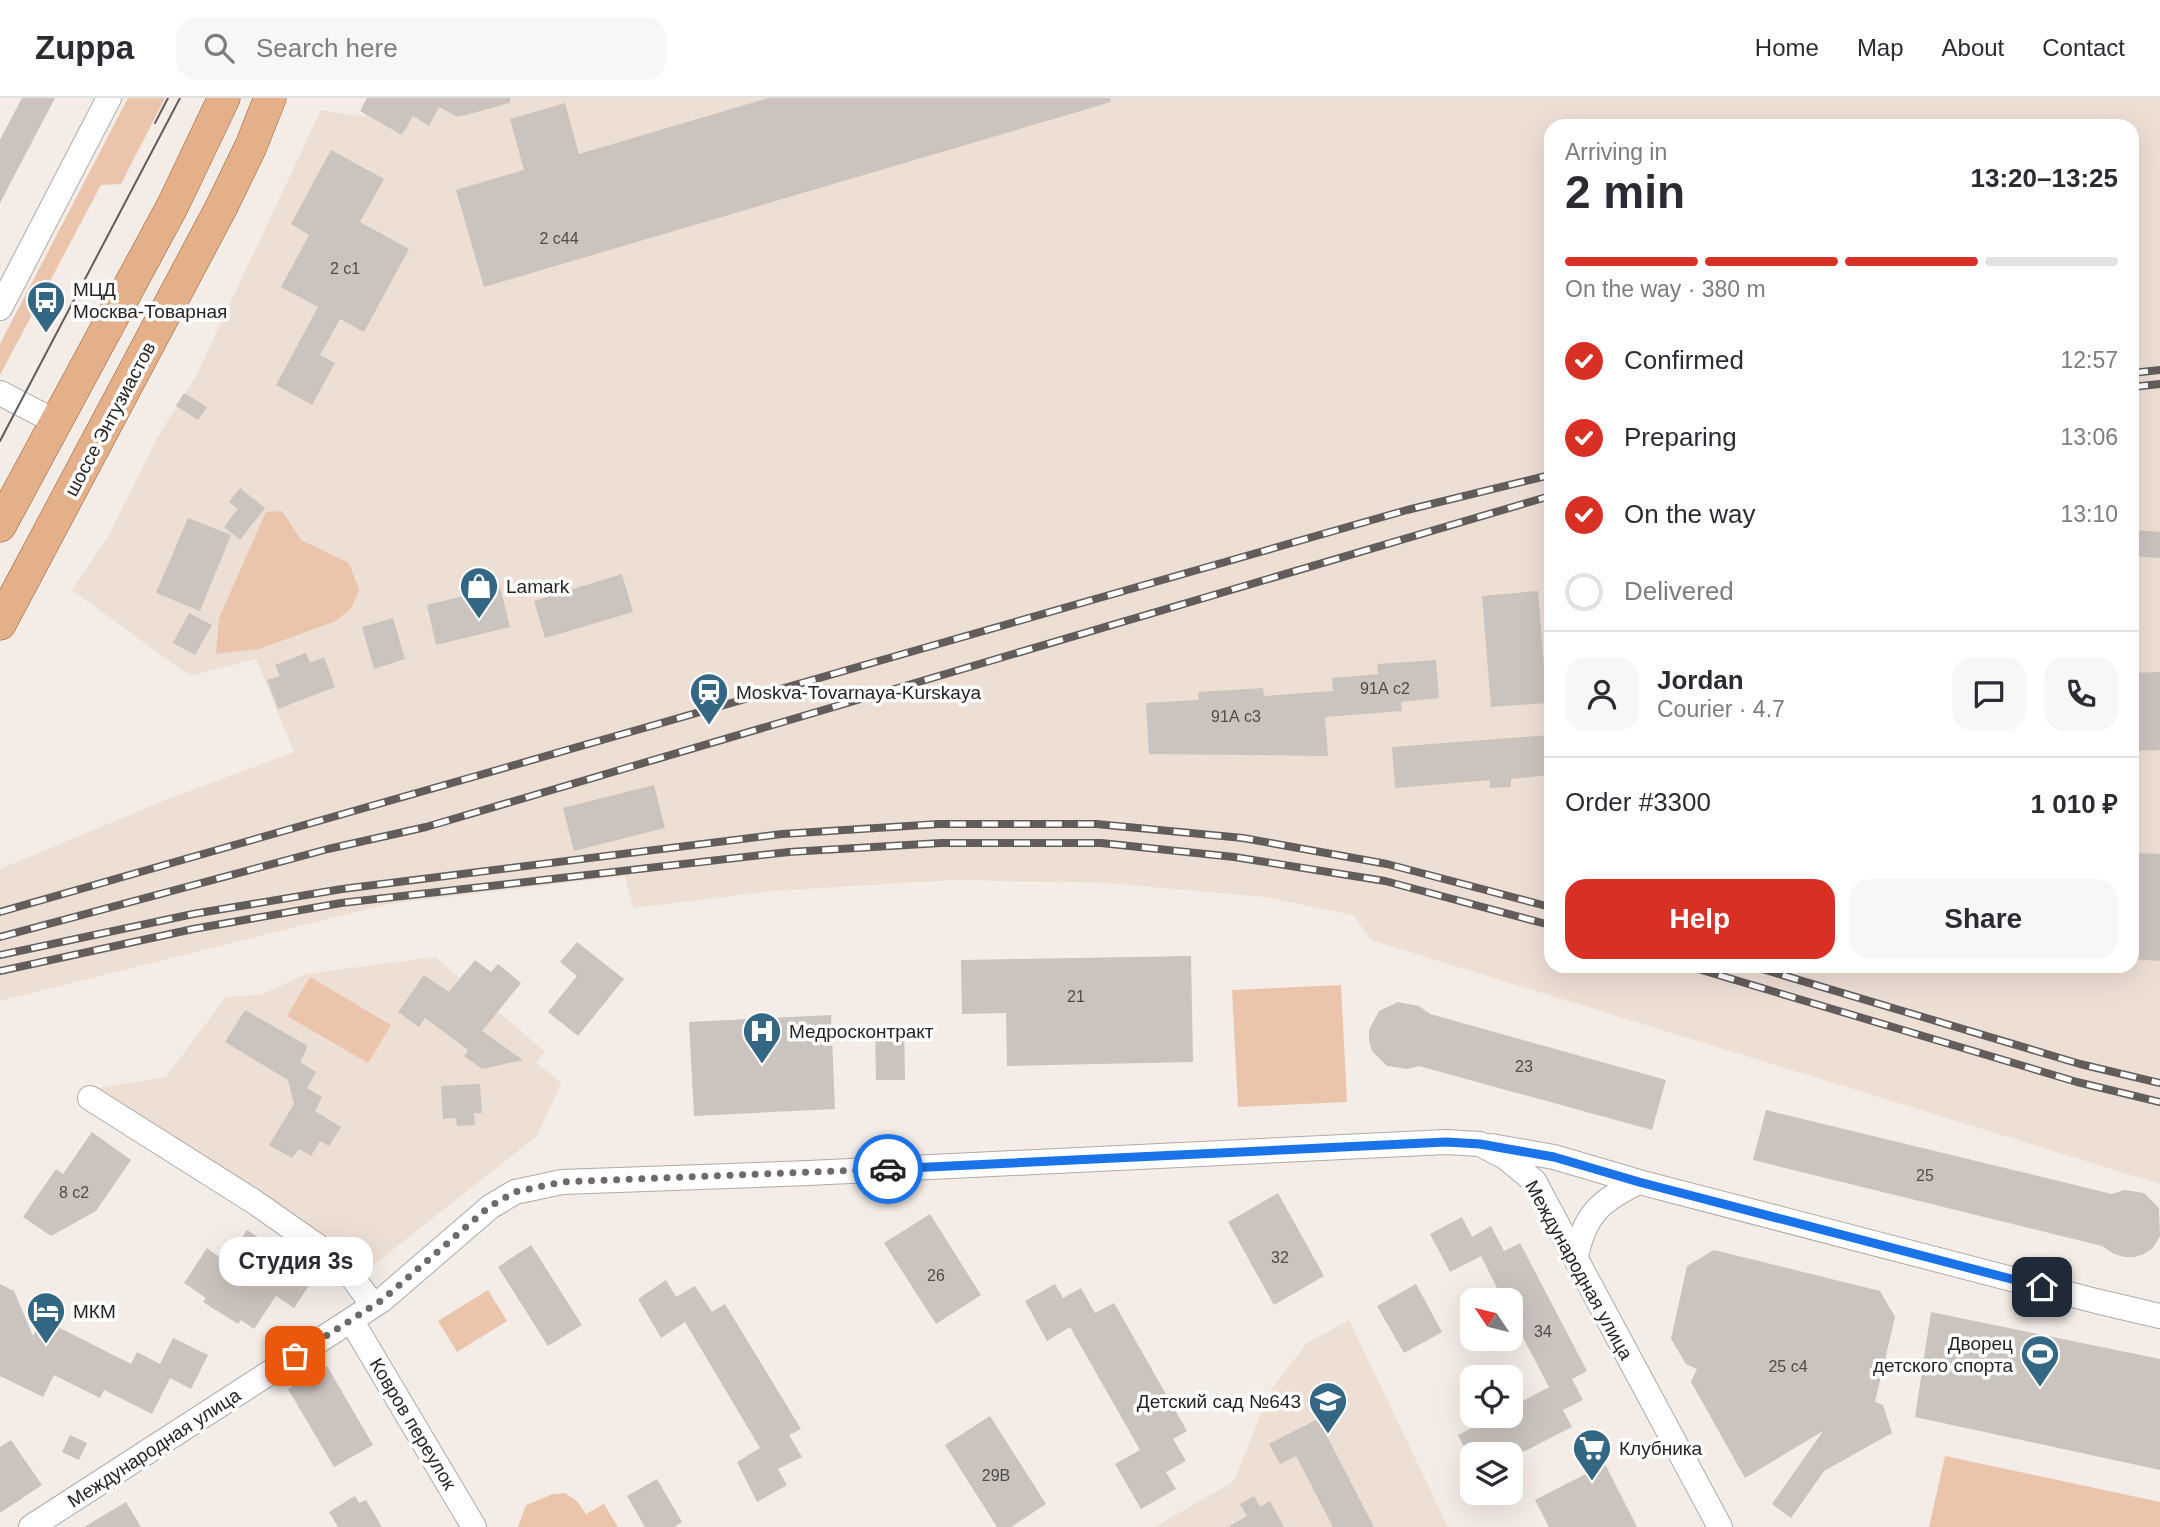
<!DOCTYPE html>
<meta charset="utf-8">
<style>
:root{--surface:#fff;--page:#f7f7f7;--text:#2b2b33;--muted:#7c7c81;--line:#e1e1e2;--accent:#d93025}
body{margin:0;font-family:Arial,sans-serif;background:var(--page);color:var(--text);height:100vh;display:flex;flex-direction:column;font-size:26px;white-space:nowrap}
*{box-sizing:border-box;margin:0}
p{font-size:23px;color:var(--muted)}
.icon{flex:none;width:38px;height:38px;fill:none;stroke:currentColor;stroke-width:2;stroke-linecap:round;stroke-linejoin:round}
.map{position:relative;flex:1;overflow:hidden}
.panel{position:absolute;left:1544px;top:21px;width:595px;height:854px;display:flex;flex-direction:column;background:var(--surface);border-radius:21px;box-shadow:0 7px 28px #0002}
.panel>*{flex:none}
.needle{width:46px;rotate:305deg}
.controls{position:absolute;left:1460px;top:1190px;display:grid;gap:14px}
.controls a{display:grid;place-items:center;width:63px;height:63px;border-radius:14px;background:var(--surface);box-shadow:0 7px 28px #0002;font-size:35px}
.pin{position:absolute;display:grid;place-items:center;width:60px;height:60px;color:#fff;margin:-30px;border-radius:14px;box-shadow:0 4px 10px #0006}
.courier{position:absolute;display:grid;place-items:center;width:70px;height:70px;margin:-35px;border:5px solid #1a73e8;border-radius:50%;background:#fff;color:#222;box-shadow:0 2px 9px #0007}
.bubble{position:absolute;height:49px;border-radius:21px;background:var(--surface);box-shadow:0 7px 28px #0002;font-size:23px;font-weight:800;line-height:49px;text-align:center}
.summary em{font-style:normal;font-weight:800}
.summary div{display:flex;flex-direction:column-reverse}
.summary{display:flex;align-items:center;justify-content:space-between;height:119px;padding:0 21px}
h1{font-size:46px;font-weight:800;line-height:52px}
.bar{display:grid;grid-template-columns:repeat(4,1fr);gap:10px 7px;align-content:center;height:84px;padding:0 21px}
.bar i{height:9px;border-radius:5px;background:var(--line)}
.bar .selected{background:var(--accent)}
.bar p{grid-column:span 4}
.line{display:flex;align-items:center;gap:18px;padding:0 21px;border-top:2px solid var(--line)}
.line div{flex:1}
.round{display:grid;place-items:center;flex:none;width:74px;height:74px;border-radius:21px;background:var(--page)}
ol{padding:0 21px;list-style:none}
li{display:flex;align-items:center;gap:21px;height:77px}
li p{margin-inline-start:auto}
li .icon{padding:7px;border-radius:50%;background:var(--accent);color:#fff;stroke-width:4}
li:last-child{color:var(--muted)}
li i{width:38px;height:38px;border:4px solid var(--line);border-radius:50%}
.primary-button{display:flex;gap:14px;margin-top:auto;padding:14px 21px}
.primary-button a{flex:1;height:80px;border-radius:21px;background:var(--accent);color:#fff;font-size:28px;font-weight:800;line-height:80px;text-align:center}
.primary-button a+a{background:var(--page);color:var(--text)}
header{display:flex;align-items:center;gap:42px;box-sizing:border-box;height:98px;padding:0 35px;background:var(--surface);border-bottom:2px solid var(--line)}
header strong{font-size:33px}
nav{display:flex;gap:38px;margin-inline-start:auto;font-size:24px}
.search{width:490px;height:63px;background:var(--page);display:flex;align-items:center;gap:18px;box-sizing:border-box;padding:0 24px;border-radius:21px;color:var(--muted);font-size:26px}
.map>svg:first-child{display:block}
</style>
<header>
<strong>Zuppa</strong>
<div class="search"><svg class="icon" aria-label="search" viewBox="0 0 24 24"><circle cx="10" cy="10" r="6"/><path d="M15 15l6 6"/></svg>Search here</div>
<nav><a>Home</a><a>Map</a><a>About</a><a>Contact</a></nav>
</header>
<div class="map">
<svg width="2160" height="1429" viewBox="0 0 2160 1429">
<rect width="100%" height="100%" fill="#f4ece7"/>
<!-- built -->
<path fill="#eedfd5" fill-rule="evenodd" d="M376 0H2160V1086L1371 842 1353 817 1265 799 1107 785 953 782 773 793 633 810 625 778 388 806 0 903V771L163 703 294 654 256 561 190 578 72 492 109 437 157 340 196 278 321 12 366 19ZM1550 28H2132V868H1550Z
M435 859 545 954 536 964 561 985 537 1038 363 1175 90 991 166 979 226 899 261 897 306 876Z
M1349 1222 1448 1429H1155L1234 1383 1271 1292 1307 1245Z"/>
<!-- green -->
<path fill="#ebc5ab" d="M128 0H165L121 86 101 87 0 277V246Z
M282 413 301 442 349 465 359 492 352 509 336 523 259 551 216 556 219 520 266 414Z
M310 879 391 927 368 965 287 918Z
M1341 887 1347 1004 1238 1009 1232 892Z
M488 1192 507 1223 457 1254 438 1223Z
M1945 1358 2160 1404V1429H1929Z
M565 1395 577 1403 586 1416 604 1406 618 1429H518L526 1407 553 1396Z"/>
<!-- building -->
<path fill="#cbc3be" d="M22 0H55L0 105V42Z
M367 0H510V5L458 19 439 9 429 28 413 18 402 37 360 13Z
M768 0H1110L1111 4 484 189 456 92 524 72 510 21 565 5 579 56Z
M331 52 384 81 360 124 409 151 364 234 340 221 320 257 335 265 312 307 276 287 318 209 281 189 309 137 291 126Z
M184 295 207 309 198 322 176 308Z
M240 390 265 410 240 442 224 429 238 411 229 404Z
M188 420 231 437 200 513 156 495Z
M2132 432 2160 434V460L2132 458Z
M622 476 633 514 545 540 534 503Z
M500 489 510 529 436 547 427 507Z
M1538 493 1547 605 1491 609 1482 498Z
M189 515 212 527 195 557 173 545Z
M393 520 405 561 374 571 362 529Z
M306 555 310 565 324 559 335 589 278 611 267 582 280 578 275 567Z
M1436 562 1439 600 1401 604 1402 613 1325 619 1328 658 1149 656 1146 605 1199 602 1198 594 1231 592 1263 590 1264 598 1333 593 1332 580 1378 576 1377 566Z
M2160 574V652L2132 653V575Z
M1550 637V677L1511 681V689L1490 690V682L1395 690 1392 649Z
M654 687 665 730 574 753 563 710Z
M2132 755 2160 756V863L2132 861Z
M577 844 624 881 578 938 548 914 577 878 560 864Z
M1191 858 1193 964 1007 968 1006 915 962 916 961 862Z
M475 862 491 874 498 866 521 885 482 933 523 962 482 971 464 958 468 952 425 920 419 929 398 914 424 877 449 894Z
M1398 904 1419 908 1430 916 1666 982 1652 1032 1419 968 1407 971 1387 968 1372 953 1369 942V932L1379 913Z
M245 912 308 948 300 964 316 974 307 990 322 999 315 1013 341 1029 329 1048 320 1043 311 1058 299 1051 292 1060 269 1047 294 1006 288 982 225 944Z
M831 917 835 1011 694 1018 689 924Z
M875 927H904L905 982H876Z
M480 986 482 1015H474L475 1027 457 1028 456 1020 443 1021 441 988Z
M1766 1012 2112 1096 2124 1092 2144 1095 2159 1110 2160 1138 2153 1150 2144 1156 2134 1159H2124L2114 1156 2102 1148 1753 1062Z
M92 1034 131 1062 96 1113 51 1138 23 1119 56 1071 63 1076Z
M1278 1095 1324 1178 1274 1207 1228 1124Z
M930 1116 981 1197 936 1226 884 1145Z
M1462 1119 1472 1139 1491 1128 1504 1153 1520 1145 1587 1273 1572 1281 1583 1302 1563 1312 1572 1329 1519 1356H1468L1458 1337 1495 1318H1510V1310L1549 1289 1510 1215V1202H1503L1481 1158 1450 1174 1430 1136Z
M247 1132 265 1144 267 1141 316 1177 294 1210 276 1198 254 1231 241 1222 238 1226 203 1204 206 1200 184 1185 207 1150 226 1164Z
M531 1147 582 1227 548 1248 498 1169Z
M1714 1152 1880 1193 1895 1219 1875 1304 1883 1307 1892 1335 1824 1373 1791 1420 1772 1406 1823 1333 1745 1380 1691 1284 1697 1271 1686 1266 1671 1241 1687 1168Z
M666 1182 676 1199 695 1188 712 1214 725 1206 801 1331 789 1337 802 1359 778 1371 787 1387 757 1404 737 1364 760 1350 685 1224 661 1240 638 1201Z
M0 1186 14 1193 33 1238 42 1221 131 1266 137 1254 160 1266 173 1240 208 1257 191 1291 170 1280 152 1316 104 1292 100 1300 54 1277 43 1299 0 1278Z
M1055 1186 1063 1200 1081 1190 1095 1215 1114 1205 1187 1333 1173 1341 1186 1363 1166 1374 1176 1391 1141 1411 1115 1366 1140 1352 1070 1229 1047 1243 1025 1203Z
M1416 1186 1442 1234 1404 1255 1377 1208Z
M1931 1214 2160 1261V1372L1915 1319Z
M327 1268 373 1347 334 1369 288 1291Z
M990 1318 1046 1406 1011 1429H997L945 1347Z
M1318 1321 1374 1429H1333L1296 1358 1280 1366 1269 1346Z
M70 1337 87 1345 79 1362 62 1354Z
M11 1342 42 1387 0 1415V1349Z
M1605 1366 1637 1429H1549L1535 1402Z
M657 1381 682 1424 674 1429H645L627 1398Z
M355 1398 359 1405 366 1402 382 1429H338L329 1414Z
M1254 1398 1260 1409 1270 1403 1284 1429H1228L1247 1418 1240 1406Z
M126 1404 141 1429H84Z"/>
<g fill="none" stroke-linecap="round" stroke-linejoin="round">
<!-- minor casing -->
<g stroke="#b1aaa5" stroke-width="26">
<path id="minor" d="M0 210 109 0
M0 295 56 324
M90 1000 253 1103 313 1145 344 1168 373 1207
M1491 1048 1554 1059 1639 1084 2096 1203 2160 1218
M1576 1158C1585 1116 1601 1102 1639 1084
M351 1222 474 1429
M31 1429 382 1202 490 1109 515 1094 562 1084 809 1075 1446 1044 1480 1046 1505 1059 1534 1083 1720 1429"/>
</g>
<!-- major casing -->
<g stroke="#955d32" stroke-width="33">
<path id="major" d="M0 428 173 107 224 0
M0 526 222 108 251 48 270 0"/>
</g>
<!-- minor -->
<use href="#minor" stroke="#fff" stroke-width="24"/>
<!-- major -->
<use href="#major" stroke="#e3b089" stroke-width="32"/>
<!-- tram -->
<path stroke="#625d5b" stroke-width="2" d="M155 25 168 0
M0 343 180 0"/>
<!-- rail casing -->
<g stroke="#625d5b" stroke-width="8">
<path id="rail" d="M2132 275 2160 272
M2132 289 2160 286
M0 814 1407 412 1550 377
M0 839 328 751 426 729 1550 398
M0 857 193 816 342 791 782 736 939 726H1096L1243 740 1387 766 1550 809
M1688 868 2077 984 2160 1004
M1752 868 2080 966 2160 985
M0 873 193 831 341 805 789 754 941 745H1101L1234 759 1385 783 1550 827"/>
</g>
<!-- rail -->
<use href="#rail" stroke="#fff" stroke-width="5" stroke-dasharray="16" stroke-linecap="butt"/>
</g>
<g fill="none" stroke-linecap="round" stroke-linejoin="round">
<!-- done -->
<path stroke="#6f6a67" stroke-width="7" stroke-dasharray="0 12.6" d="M295 1258 382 1202 489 1109 515 1094 562 1084 888 1071"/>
<!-- route -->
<path stroke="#1a73e8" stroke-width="9" d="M888 1071 1446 1044 1480 1046 1554 1059 1639 1084 2042 1189"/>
</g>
<!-- icons -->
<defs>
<g id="bus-pin" transform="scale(2.0125)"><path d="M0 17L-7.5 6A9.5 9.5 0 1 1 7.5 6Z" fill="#336784" stroke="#fff"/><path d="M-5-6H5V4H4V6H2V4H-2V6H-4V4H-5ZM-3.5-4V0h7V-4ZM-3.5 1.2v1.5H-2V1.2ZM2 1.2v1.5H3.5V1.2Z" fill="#fff"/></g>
<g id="shop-pin" transform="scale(2.0125)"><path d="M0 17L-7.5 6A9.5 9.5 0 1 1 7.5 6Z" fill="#336784" stroke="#fff"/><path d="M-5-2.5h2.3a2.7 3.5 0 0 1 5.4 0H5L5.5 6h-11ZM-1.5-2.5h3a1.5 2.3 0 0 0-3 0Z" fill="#fff"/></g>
<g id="station-pin" transform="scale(2.0125)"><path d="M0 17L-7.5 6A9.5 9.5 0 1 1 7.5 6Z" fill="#336784" stroke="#fff"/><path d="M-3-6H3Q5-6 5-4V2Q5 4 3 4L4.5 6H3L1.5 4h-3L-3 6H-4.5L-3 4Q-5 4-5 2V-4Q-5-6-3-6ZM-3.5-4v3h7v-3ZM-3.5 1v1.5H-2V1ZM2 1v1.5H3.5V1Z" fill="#fff"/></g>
<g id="hospital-pin" transform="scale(2.0125)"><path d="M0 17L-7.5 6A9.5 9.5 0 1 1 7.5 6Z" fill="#336784" stroke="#fff"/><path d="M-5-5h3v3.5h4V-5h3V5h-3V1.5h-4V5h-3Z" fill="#fff"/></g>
<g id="hotel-pin" transform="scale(2.0125)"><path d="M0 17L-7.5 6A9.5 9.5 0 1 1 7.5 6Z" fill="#336784" stroke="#fff"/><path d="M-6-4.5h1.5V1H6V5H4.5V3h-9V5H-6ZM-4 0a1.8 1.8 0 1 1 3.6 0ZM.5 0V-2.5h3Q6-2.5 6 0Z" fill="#fff"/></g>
<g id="stadium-pin" transform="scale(2.0125)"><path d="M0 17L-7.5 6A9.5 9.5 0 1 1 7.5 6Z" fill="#336784" stroke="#fff"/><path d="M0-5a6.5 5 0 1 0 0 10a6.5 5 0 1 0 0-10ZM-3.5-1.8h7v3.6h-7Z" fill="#fff"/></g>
<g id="school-pin" transform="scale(2.0125)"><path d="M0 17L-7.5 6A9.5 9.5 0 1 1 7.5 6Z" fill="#336784" stroke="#fff"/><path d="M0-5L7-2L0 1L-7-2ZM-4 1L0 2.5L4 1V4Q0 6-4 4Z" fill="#fff"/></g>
<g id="supermarket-pin" transform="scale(2.0125)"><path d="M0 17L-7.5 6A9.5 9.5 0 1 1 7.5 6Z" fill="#336784" stroke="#fff"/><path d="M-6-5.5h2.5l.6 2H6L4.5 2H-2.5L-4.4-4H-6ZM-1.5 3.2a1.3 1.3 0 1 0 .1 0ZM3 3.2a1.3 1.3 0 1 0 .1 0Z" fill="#fff"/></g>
</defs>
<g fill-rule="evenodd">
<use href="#bus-pin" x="46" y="202"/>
<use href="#shop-pin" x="479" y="488"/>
<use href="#station-pin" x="709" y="594"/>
<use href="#hospital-pin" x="762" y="933"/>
<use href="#hotel-pin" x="46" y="1213"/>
<use href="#stadium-pin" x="2040" y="1256"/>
<use href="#school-pin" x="1328" y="1303"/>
<use href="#supermarket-pin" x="1592" y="1350"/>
</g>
<g text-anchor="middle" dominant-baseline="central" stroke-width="7" stroke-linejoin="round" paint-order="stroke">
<!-- number labels -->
<g font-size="16" fill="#504c49">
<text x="559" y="140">2 с44</text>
<text x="345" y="170">2 с1</text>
<text x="1385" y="590">91А с2</text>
<text x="1236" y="618">91А с3</text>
<text x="1076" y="898">21</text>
<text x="1524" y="968">23</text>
<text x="1925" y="1077">25</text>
<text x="74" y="1094">8 с2</text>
<text x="1280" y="1159">32</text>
<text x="936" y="1177">26</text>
<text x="1543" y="1233">34</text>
<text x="1788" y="1268">25 с4</text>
<text x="996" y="1377">29В</text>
</g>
<!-- poi labels -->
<g font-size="19" fill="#272422" stroke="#fff" text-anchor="start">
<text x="73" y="191">МЦД<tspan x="73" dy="22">Москва-Товарная</tspan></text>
<text x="506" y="488">Lamark</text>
<text x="736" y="594">Moskva-Tovarnaya-Kurskaya</text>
<text x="789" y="933">Медросконтракт</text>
<text x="73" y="1213">МКМ</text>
<text x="2013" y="1245" text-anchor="end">Дворец<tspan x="2013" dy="22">детского спорта</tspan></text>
<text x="1301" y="1303" text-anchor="end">Детский сад №643</text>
<text x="1619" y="1350">Клубника</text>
</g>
<!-- street labels -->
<g font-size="19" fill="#272422" stroke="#fff">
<text transform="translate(110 321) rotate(-62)">шоссе Энтузиастов</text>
<text transform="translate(1579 1172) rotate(61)">Международная улица</text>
<text transform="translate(413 1326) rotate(59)">Ковров переулок</text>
<text transform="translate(154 1350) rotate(-33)">Международная улица</text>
</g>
</g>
</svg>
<div class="controls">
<a><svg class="needle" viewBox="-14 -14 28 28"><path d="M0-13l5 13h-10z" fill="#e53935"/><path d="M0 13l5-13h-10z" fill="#7c7c81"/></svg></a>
<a><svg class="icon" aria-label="locate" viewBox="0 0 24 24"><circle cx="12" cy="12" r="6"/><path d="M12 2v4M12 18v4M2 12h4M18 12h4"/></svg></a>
<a><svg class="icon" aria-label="layers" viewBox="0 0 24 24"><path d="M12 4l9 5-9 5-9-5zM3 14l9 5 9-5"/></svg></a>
</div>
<div class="pin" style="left:295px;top:1258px;background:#ea580c"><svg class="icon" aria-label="bag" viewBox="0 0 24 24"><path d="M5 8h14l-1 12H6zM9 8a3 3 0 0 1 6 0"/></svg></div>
<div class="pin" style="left:2042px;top:1189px;background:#1f2937"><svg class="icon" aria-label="home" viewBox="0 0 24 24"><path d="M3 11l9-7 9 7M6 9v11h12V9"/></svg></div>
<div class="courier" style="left:888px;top:1071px"><svg class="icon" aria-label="car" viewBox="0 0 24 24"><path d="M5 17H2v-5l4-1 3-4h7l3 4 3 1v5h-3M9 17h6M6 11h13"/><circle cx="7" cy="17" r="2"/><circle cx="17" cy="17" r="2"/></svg></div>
<div class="bubble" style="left:219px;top:1139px;width:154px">Студия 3s</div>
<section class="panel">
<div class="summary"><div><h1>2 min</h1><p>Arriving in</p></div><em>13:20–13:25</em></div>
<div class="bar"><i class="selected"></i><i class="selected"></i><i class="selected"></i><i></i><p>On the way · 380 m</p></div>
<ol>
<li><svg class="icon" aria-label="check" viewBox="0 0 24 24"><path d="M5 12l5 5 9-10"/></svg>Confirmed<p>12:57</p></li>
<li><svg class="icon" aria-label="check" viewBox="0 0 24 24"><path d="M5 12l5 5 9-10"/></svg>Preparing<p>13:06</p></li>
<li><svg class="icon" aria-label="check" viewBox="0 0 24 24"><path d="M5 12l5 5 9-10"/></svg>On the way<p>13:10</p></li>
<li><i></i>Delivered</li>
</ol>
<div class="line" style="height:126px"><a class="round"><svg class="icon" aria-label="person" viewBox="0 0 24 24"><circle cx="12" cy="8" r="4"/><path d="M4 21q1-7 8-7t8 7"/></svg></a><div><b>Jordan</b><p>Courier · 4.7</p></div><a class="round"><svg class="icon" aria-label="chat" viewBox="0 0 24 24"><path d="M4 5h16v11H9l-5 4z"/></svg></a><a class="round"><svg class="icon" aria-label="phone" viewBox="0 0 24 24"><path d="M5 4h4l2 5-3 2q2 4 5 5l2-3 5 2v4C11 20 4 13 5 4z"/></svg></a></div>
<div class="line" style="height:91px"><div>Order #3300</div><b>1 010 ₽</b></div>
<div class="primary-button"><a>Help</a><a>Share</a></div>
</section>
</div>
